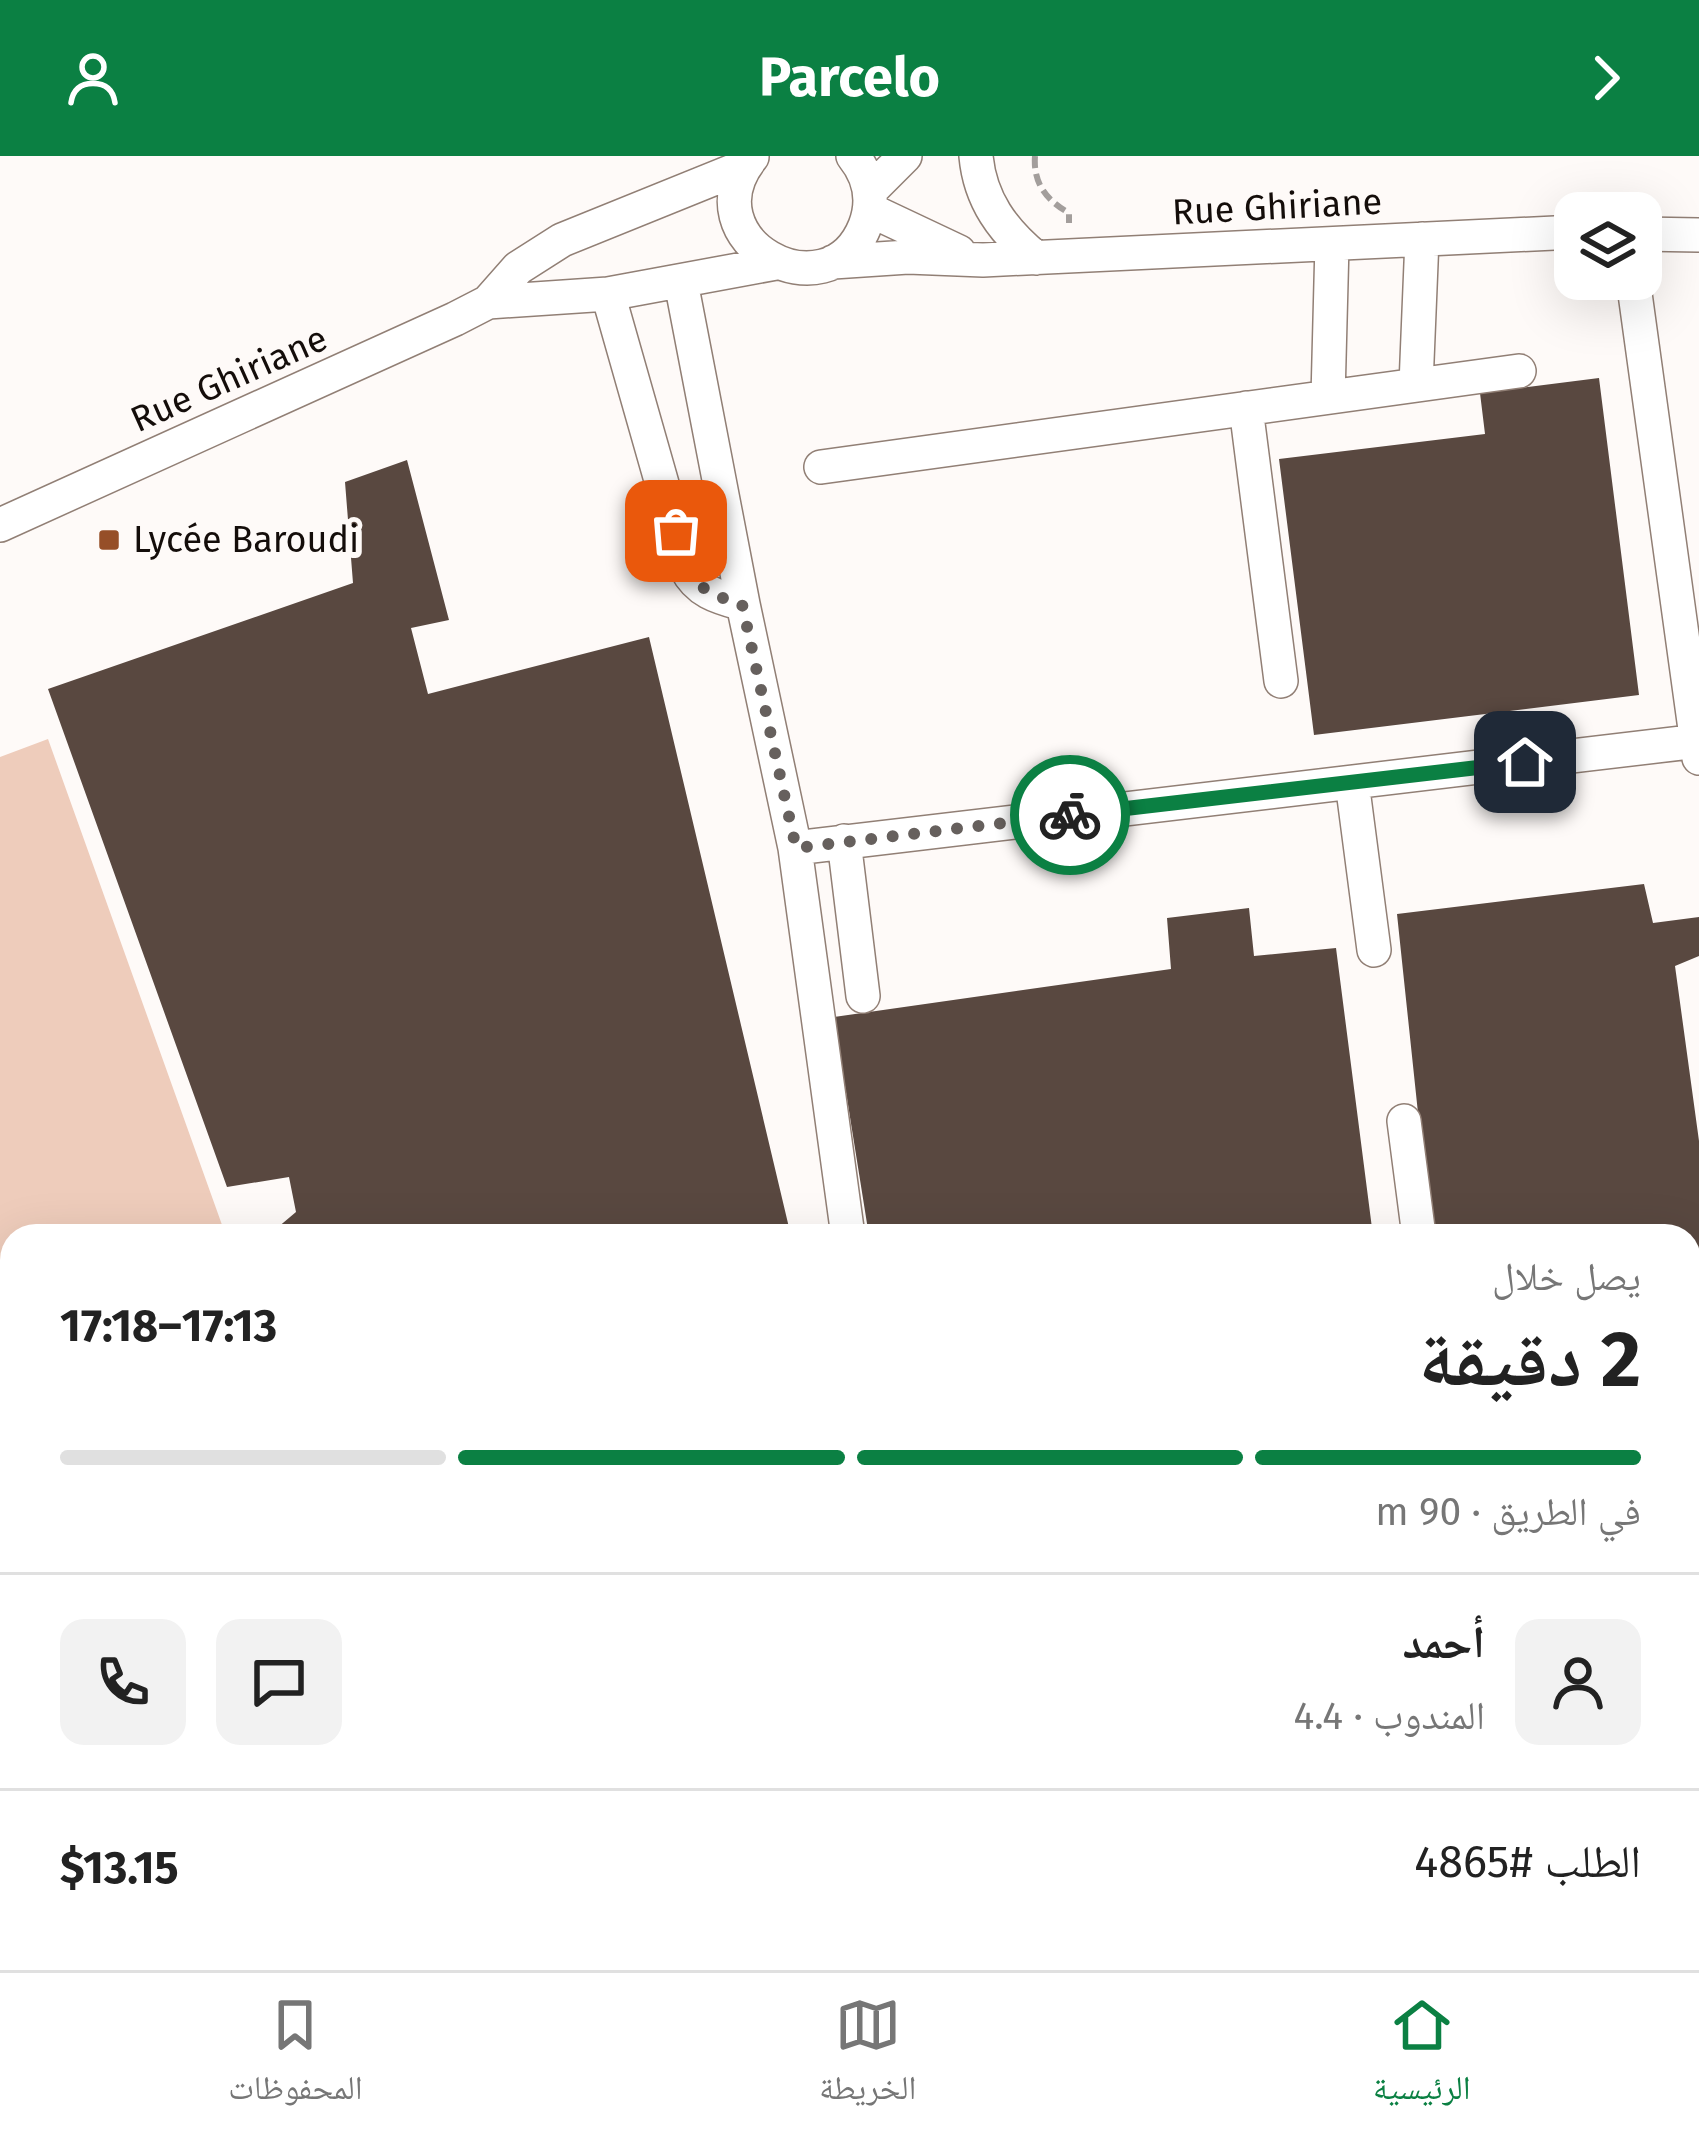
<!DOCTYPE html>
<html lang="ar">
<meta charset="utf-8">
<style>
:root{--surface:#fff;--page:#f2f2f2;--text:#222;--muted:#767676;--line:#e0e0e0;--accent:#0b8043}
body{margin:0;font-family:"Fira Sans","Noto Naskh Arabic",sans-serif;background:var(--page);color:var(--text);direction:rtl;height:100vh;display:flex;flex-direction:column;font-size:45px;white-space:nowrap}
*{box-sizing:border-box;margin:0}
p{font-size:39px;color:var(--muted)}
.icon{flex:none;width:66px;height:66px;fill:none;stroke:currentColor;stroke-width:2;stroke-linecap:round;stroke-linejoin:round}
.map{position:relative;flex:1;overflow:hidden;direction:ltr}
.side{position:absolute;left:0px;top:1068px;width:1701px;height:747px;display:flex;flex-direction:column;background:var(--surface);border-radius:36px 36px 0 0;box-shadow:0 12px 48px #0002;direction:rtl}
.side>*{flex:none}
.tools{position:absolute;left:1554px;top:36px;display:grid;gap:24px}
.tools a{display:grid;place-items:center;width:108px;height:108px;border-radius:24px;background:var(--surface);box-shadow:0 12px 48px #0002;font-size:60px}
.pin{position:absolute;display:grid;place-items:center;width:102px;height:102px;color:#fff;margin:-51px;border-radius:24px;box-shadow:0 6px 18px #0006}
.courier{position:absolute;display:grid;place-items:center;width:120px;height:120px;margin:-60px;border:9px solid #0b8043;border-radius:50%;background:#fff;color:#222;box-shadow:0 3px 15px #0007}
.head em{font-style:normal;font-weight:700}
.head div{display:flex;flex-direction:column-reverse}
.head{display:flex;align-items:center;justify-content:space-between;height:204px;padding:0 60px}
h1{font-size:78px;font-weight:700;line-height:90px}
.bar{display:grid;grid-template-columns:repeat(4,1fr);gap:18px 12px;align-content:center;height:144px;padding:0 60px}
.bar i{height:15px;border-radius:9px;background:var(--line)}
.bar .current{background:var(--accent)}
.bar p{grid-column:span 4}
.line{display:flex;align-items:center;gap:30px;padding:0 60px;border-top:3px solid var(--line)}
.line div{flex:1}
.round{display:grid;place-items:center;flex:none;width:126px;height:126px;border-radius:24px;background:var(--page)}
header{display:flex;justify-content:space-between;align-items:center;height:156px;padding:0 60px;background:var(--accent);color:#fff;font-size:54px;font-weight:700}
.tabs{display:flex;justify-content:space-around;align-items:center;height:168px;border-top:3px solid var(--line);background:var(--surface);font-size:33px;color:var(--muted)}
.tabs a{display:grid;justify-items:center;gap:6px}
.tabs .current{color:var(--accent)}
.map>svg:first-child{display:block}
</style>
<header><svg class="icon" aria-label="forward" viewBox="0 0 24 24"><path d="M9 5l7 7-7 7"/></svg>Parcelo<svg class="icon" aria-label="person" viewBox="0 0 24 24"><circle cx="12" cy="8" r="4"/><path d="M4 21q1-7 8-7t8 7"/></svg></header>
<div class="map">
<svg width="1699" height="1814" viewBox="0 0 1699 1814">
<rect width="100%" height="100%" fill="#fefaf8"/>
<!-- green -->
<path fill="#ecb" d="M48 583 226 1080H12V1213L0 1217V601Z"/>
<!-- building -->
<path fill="#594840" d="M1599 222 1639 539 1314 579 1279 303 1485 278 1480 237Z
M407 304 449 464 411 472 428 538 649 481 791 1080H279L277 1072 296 1056 289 1021 227 1031 48 533 353 427 345 326Z
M1644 728 1653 767 1699 761V800L1675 810 1699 985V1158L1689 1159V1080H1431L1397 758Z
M1249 752 1254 800 1336 792 1373 1080H869L834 861 1171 813 1167 762Z
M1699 1784V1814H1462L1461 1803H1689V1785Z
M61 1803H470L471 1814H63Z
M621 1803H828L827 1814H620Z
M1015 1803H1130L1131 1814H997L996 1805Z
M1218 1803H1421L1423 1814H1220Z"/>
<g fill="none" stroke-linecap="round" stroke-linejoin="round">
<!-- minor casing -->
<g stroke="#917f75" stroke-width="36">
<path id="minor" d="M976 0C980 44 1003 75 1036 102
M752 1C685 84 828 163 865 70 875 44 870 21 853 0
M870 35 905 0
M870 54 959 96
M1641 78 1699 79
M833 106 908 101 983 104 1575 76
M1633 123 1699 602
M681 126 743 448 795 692 848 1080
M608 138 686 412C698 436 718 441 743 448
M488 146 608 138 776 107
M1416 229 1422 83
M1328 241 1332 88
M1246 252 1281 525
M821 311 1519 215
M0 369 455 163 488 146 518 112 562 84 745 10
M1352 626 1374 794
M844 685 863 840
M795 692 1699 585
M1404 965 1419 1080
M1689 1228 1699 1227
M0 1466 12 1472
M1689 1591 1699 1590
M0 1797 6 1754 12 1752
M510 1803 512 1814
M956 1803 958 1814
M1153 1803 1154 1814"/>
</g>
<!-- major casing -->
<g stroke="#917f75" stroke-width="45">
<path id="major" d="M1689 1337 1699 1335
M1689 1379 1699 1378
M0 1539 12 1537
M0 1581 12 1580"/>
</g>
<!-- path -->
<path stroke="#a39e9c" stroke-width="6" stroke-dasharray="12 6" stroke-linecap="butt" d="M1035 0C1033 27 1046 44 1069 57V67"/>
<!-- minor -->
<use href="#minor" stroke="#fff" stroke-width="33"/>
<!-- major -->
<use href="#major" stroke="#fff" stroke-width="42"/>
</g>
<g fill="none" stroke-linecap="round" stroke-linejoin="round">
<!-- done -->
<path stroke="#66605d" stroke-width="12" stroke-dasharray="0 21.6" d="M676 375C689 422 692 434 742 448L796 692 1070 659"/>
<!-- route -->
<path stroke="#0b8043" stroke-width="15" d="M1070 659 1525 606"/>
</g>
<!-- markers -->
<rect fill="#964f28" stroke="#fefaf8" stroke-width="4.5" x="97" y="372" width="24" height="24" rx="6"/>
<g text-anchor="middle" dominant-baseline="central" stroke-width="12" stroke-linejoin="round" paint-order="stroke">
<!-- street labels -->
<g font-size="36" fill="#140d0a" stroke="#fefaf8">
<text transform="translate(1277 51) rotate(-3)">Rue Ghiriane</text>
<text transform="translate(229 223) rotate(-24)">Rue Ghiriane</text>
</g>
<!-- poi labels -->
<g font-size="36" fill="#140d0a" stroke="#fefaf8" text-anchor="start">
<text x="133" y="384">Lycée Baroudi</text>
</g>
</g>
</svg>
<div class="tools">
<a><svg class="icon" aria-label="layers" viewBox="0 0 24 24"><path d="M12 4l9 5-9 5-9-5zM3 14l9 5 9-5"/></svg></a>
</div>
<div class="pin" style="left:676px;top:375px;background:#ea580c"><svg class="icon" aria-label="bag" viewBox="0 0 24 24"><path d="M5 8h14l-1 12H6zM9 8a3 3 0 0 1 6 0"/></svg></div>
<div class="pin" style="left:1525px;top:606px;background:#1f2937"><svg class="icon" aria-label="home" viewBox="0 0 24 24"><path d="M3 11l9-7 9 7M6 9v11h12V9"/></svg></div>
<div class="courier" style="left:1070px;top:659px"><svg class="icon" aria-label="bike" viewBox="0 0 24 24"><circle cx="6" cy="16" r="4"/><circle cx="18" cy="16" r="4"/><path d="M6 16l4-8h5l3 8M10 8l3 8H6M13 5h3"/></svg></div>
<section class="side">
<div class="head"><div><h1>2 دقيقة</h1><p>يصل خلال</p></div><em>17:13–17:18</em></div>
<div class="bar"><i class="current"></i><i class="current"></i><i class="current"></i><i></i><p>في الطريق · 90 m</p></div>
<div class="line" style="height:216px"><a class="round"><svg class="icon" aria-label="person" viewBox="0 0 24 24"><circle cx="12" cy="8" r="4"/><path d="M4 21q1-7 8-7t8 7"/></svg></a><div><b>أحمد</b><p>المندوب · 4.4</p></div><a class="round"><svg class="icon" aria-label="chat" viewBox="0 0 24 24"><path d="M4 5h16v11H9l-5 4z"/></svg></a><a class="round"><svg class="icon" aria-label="phone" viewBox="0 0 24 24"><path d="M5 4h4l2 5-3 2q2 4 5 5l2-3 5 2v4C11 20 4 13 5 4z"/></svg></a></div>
<div class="line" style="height:156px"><div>الطلب #4865</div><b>$13.15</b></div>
</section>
</div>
<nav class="tabs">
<a class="current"><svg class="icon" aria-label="home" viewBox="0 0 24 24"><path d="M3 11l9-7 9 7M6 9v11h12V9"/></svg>الرئيسية</a>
<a><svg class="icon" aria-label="map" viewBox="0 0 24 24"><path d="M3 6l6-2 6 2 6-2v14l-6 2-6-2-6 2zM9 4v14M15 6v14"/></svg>الخريطة</a>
<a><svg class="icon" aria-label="saved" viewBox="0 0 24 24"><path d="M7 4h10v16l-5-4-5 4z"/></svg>المحفوظات</a>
</nav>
